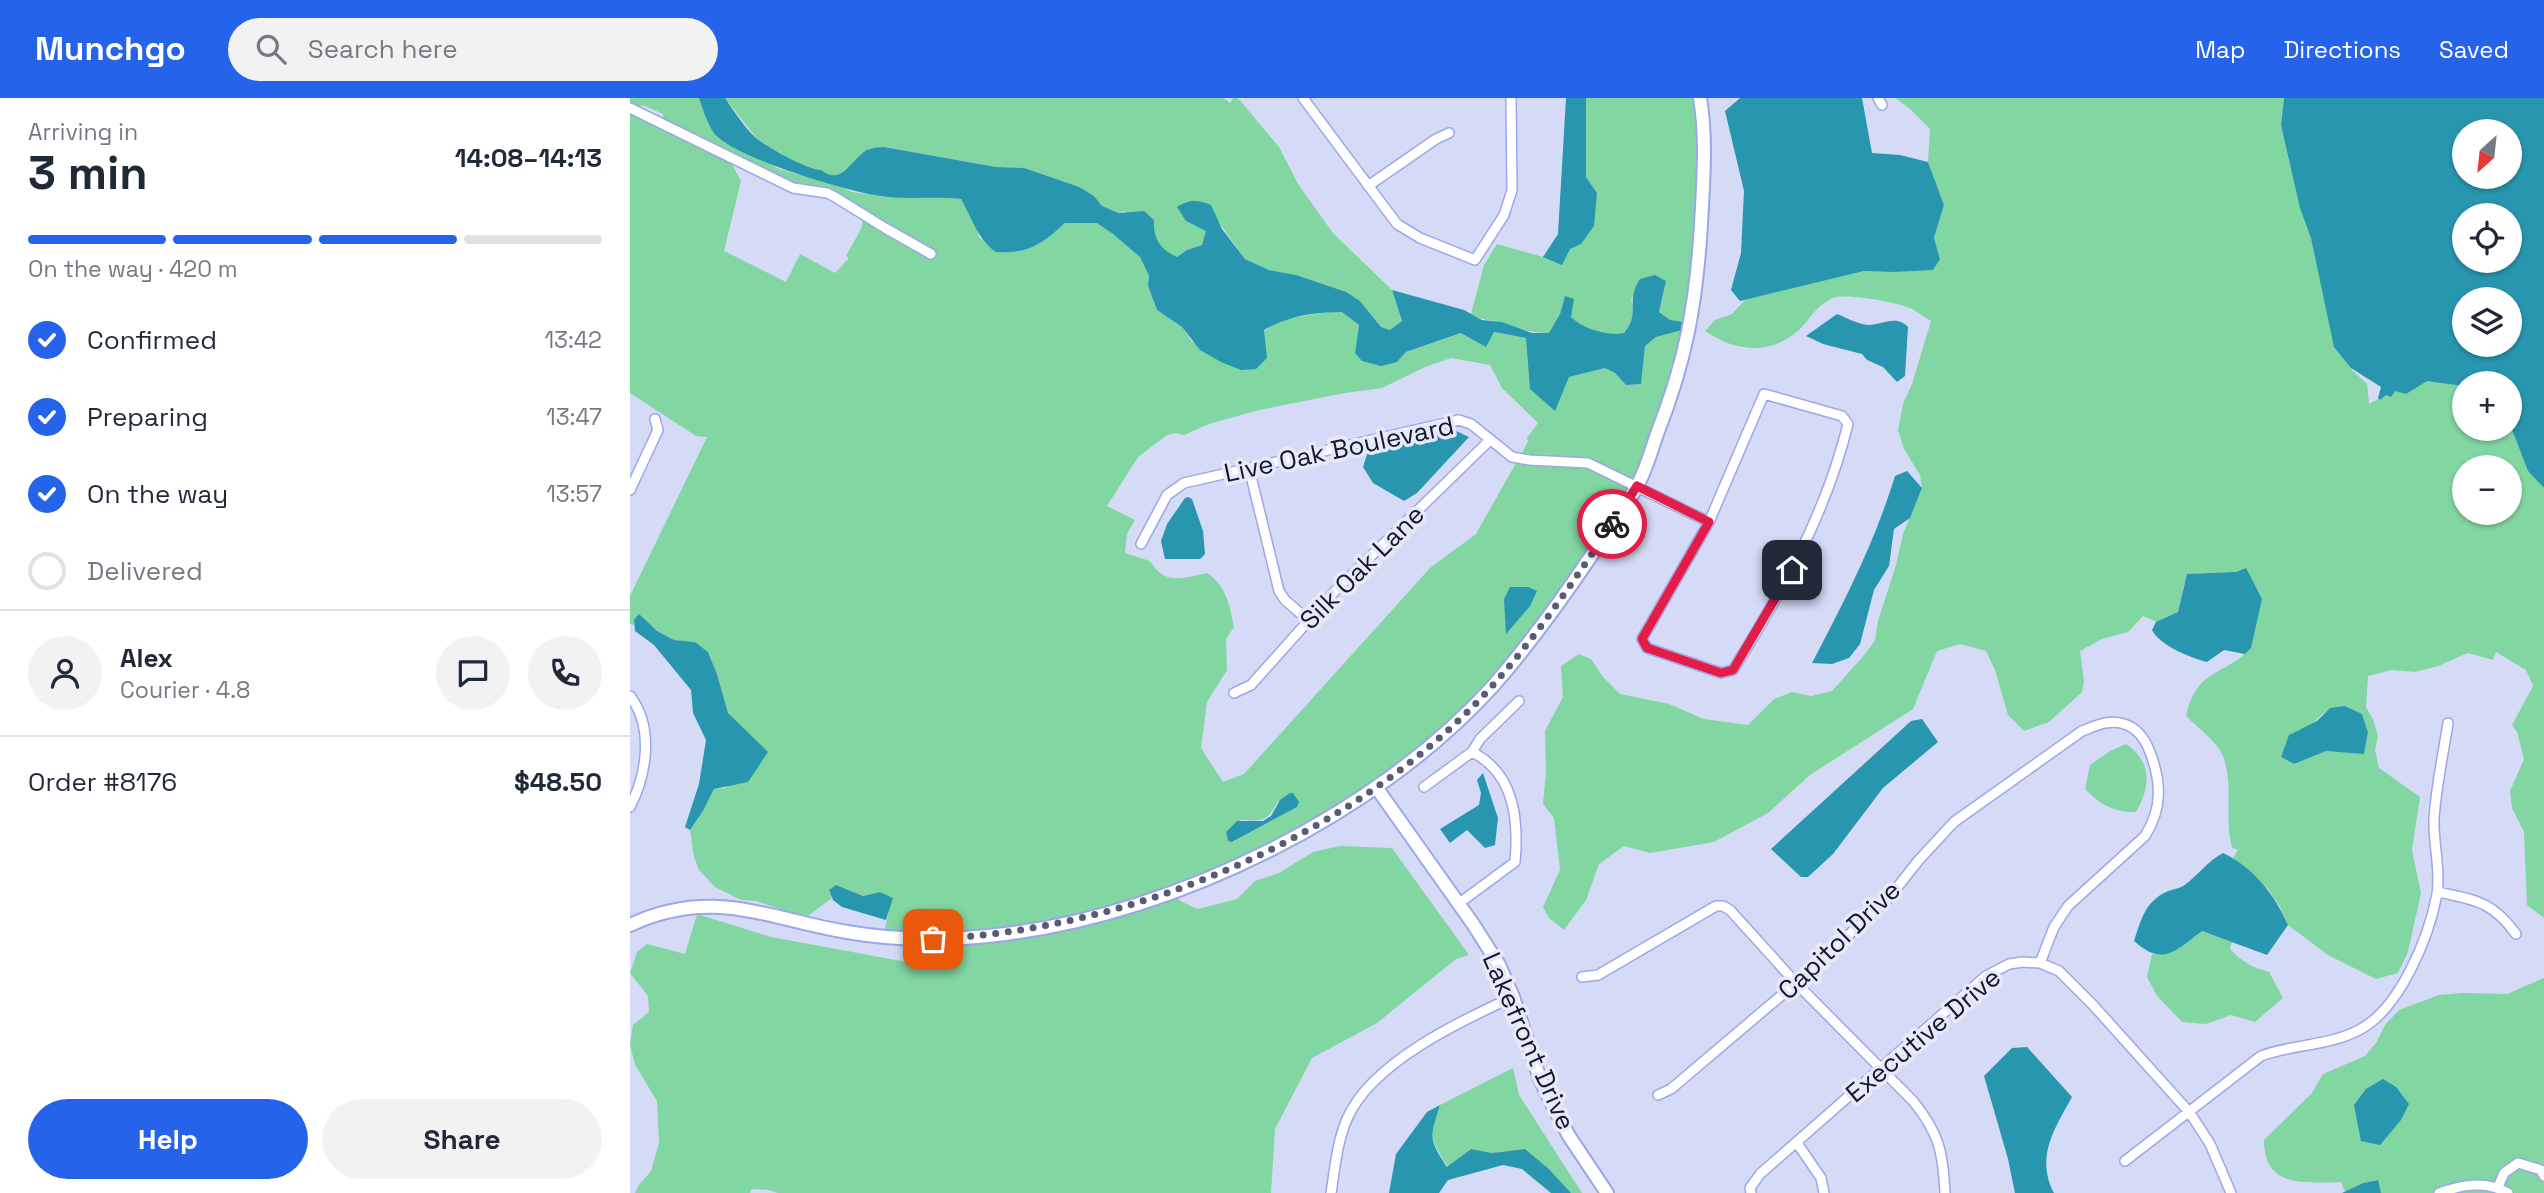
<!DOCTYPE html>
<meta charset="utf-8">
<style>
:root{--surface:#fff;--page:#f2f2f3;--text:#1f2937;--muted:#747a83;--line:#e0e1e3;--accent:#2563eb}
body{margin:0;font-family:"Space Grotesk",sans-serif;background:var(--page);color:var(--text);height:100vh;display:flex;flex-direction:column;font-size:26px;white-space:nowrap}
*{box-sizing:border-box;margin:0}
p{font-size:23px;color:var(--muted)}
.icon{flex:none;width:38px;height:38px;fill:none;stroke:currentColor;stroke-width:2;stroke-linecap:round;stroke-linejoin:round}
.map{position:relative;flex:1;overflow:hidden}
.details{display:flex;flex-direction:column;background:var(--surface);width:630px}
.details>*{flex:none}
.needle{width:46px;rotate:207deg}
.controls{position:absolute;left:1822px;top:21px;display:grid;gap:14px}
.controls a{display:grid;place-items:center;width:70px;height:70px;border-radius:50%;background:var(--surface);box-shadow:0 2px 5px #0004;font-size:35px}
.pin{position:absolute;display:grid;place-items:center;width:60px;height:60px;color:#fff;margin:-30px;border-radius:14px;box-shadow:0 4px 10px #0006}
.courier{position:absolute;display:grid;place-items:center;width:70px;height:70px;margin:-35px;border:5px solid #e11d48;border-radius:50%;background:#fff;color:#222;box-shadow:0 2px 9px #0007}
.head em{font-style:normal;font-weight:800}
.head div{display:flex;flex-direction:column-reverse}
.head{display:flex;align-items:center;justify-content:space-between;height:119px;padding:0 28px}
h1{font-size:46px;font-weight:800;line-height:52px}
.bar{display:grid;grid-template-columns:repeat(4,1fr);gap:10px 7px;align-content:center;height:84px;padding:0 28px}
.bar i{height:9px;border-radius:5px;background:var(--line)}
.bar .on{background:var(--accent)}
.bar p{grid-column:span 4}
.line{display:flex;align-items:center;gap:18px;padding:0 28px;border-top:2px solid var(--line)}
.line div{flex:1}
.round{display:grid;place-items:center;flex:none;width:74px;height:74px;border-radius:37px;background:var(--page)}
ol{padding:0 28px;list-style:none}
li{display:flex;align-items:center;gap:21px;height:77px}
li p{margin-inline-start:auto}
li .icon{padding:7px;border-radius:50%;background:var(--accent);color:#fff;stroke-width:4}
li:last-child{color:var(--muted)}
li i{width:38px;height:38px;border:4px solid var(--line);border-radius:50%}
.primary-button{display:flex;gap:14px;margin-top:auto;padding:14px 28px}
.primary-button a{flex:1;height:80px;border-radius:42px;background:var(--accent);color:#fff;font-size:28px;font-weight:800;line-height:80px;text-align:center}
.primary-button a+a{background:var(--page);color:var(--text)}
header{display:flex;align-items:center;gap:42px;box-sizing:border-box;height:98px;padding:0 35px;background:var(--accent);color:#fff}
header strong{font-size:33px}
nav{display:flex;gap:38px;margin-inline-start:auto;font-size:24px}
.search{width:490px;height:63px;background:var(--page);display:flex;align-items:center;gap:18px;box-sizing:border-box;padding:0 24px;border-radius:38px;color:var(--muted);font-size:26px}
main{display:flex;flex:1;min-height:0}
.map>svg:first-child{display:block}
</style>
<header>
<strong>Munchgo</strong>
<div class="search"><svg class="icon" aria-label="search" viewBox="0 0 24 24"><circle cx="10" cy="10" r="6"/><path d="M15 15l6 6"/></svg>Search here</div>
<nav><a>Map</a><a>Directions</a><a>Saved</a></nav>
</header>
<main>
<section class="details">
<div class="head"><div><h1>3 min</h1><p>Arriving in</p></div><em>14:08–14:13</em></div>
<div class="bar"><i class="on"></i><i class="on"></i><i class="on"></i><i></i><p>On the way · 420 m</p></div>
<ol>
<li><svg class="icon" aria-label="check" viewBox="0 0 24 24"><path d="M5 12l5 5 9-10"/></svg>Confirmed<p>13:42</p></li>
<li><svg class="icon" aria-label="check" viewBox="0 0 24 24"><path d="M5 12l5 5 9-10"/></svg>Preparing<p>13:47</p></li>
<li><svg class="icon" aria-label="check" viewBox="0 0 24 24"><path d="M5 12l5 5 9-10"/></svg>On the way<p>13:57</p></li>
<li><i></i>Delivered</li>
</ol>
<div class="line" style="height:126px"><a class="round"><svg class="icon" aria-label="person" viewBox="0 0 24 24"><circle cx="12" cy="8" r="4"/><path d="M4 21q1-7 8-7t8 7"/></svg></a><div><b>Alex</b><p>Courier · 4.8</p></div><a class="round"><svg class="icon" aria-label="chat" viewBox="0 0 24 24"><path d="M4 5h16v11H9l-5 4z"/></svg></a><a class="round"><svg class="icon" aria-label="phone" viewBox="0 0 24 24"><path d="M5 4h4l2 5-3 2q2 4 5 5l2-3 5 2v4C11 20 4 13 5 4z"/></svg></a></div>
<div class="line" style="height:91px"><div>Order #8176</div><b>$48.50</b></div>
<div class="primary-button"><a>Help</a><a>Share</a></div>
</section>
<div class="map">
<svg width="1914" height="1095" viewBox="0 0 1914 1095">
<rect width="100%" height="100%" fill="#d5dbf6"/>
<!-- green -->
<path fill="#82d6a2" fill-rule="evenodd" d="M0 0H69L84 34 149 71 197 84 223 94 254 99 308 98 331 101 346 125 349 139 366 154C399 156 412 146 435 125L467 124 497 147 510 159 519 178 518 188 527 212 552 229 562 244 634 249V233L652 221 700 214H712L729 227 725 255 767 264 776 254 832 235 856 248 863 234 896 240 899 268 924 312 939 279 975 270 985 275 996 287 1011 286 1015 248 1026 239 1052 231 1053 224 1040 222 1029 214 1036 183 1001 200C1005 213 1002 225 994 235 980 238 950 233 942 220 938 214 937 205 935 198L930 216 919 235C902 235 890 231 874 225 861 221 854 224 841 216L854 167 867 146 913 159 951 146 967 95 956 79V0H1066L1069 87 1064 185 1041 288 1005 382 959 361 891 357 898 343 897 340 908 325 872 290 860 267 821 260 795 269 752 290 715 295 629 312 579 326 554 337 546 335 537 337 508 359 477 408 505 422 497 436 495 455 520 463C535 488 552 480 577 475 596 487 600 508 604 529L596 541 597 572 577 604 571 650 593 684 614 676 800 470 846 436 886 365 957 369 1001 390C967 442 932 492 894 541 882 556 871 573 858 587 748 701 602 780 448 817 411 826 372 835 333 836 307 837 280 835 254 835L262 800 250 794 233 798 206 787 199 792 202 800 178 818 156 813 126 803 111 802 85 789 69 772 64 759 60 732 73 713 84 691 96 690 112 630 98 615 87 576 78 554 65 544 44 542 27 533 19 526 4 522V527L0 526V498L77 339 66 338 0 295V15L102 66 111 83 94 153 156 184 170 156 205 175 219 160 216 158 231 131 233 121 302 161 306 154 274 137 207 95 198 91 175 89 150 79 32 21 33 16 15 8H7L0 5ZM648 703 669 704 667 709 603 744 596 739 611 722C634 723 637 724 648 703Z
M95 0H594L600 5 603 0H608L649 49 668 86 703 135 762 192 772 224 760 232 751 229 730 203 666 177 639 172 615 161 588 123H556L577 133 572 147 557 152 547 159 535 154 494 113 490 115 472 108 464 98 394 70 366 69 254 49 239 51 218 72 205 78 197 77 167 65 127 41Z
M1265 0H1654L1651 27 1678 128 1687 149 1722 261 1721 271 1737 286 1739 306 1756 297 1761 299 1769 284 1791 281 1834 285V331H1880V315L1898 373 1914 390V820L1897 807 1894 734 1882 710 1880 693 1894 661 1887 634 1882 627 1903 588 1896 572 1866 554 1863 562 1838 555 1808 568 1785 574 1762 572 1738 578 1736 609 1743 621 1748 638 1745 652 1749 670 1790 699 1782 752 1791 795 1778 854 1768 875 1746 881 1698 857 1658 827 1650 809 1638 791 1603 760 1608 752 1602 750C1594 720 1604 687 1593 658 1586 642 1568 630 1556 618 1567 570 1593 579 1621 550L1616 470 1606 474 1557 476 1548 514 1527 524 1513 518 1498 534 1472 541 1450 553 1454 583 1452 594 1419 624 1394 633 1378 617 1365 572 1356 553 1330 546 1307 553 1283 611 1180 677 1138 715 1084 744 1020 755 994 748 969 766 956 802 934 832 919 820 913 809 930 772 924 720 913 706 916 673 915 633 933 599 931 568 949 556 961 561 973 579 990 596 1039 606 1074 621 1118 627 1144 601 1162 594 1181 598 1202 593 1236 555 1245 542 1248 523 1266 467 1273 436 1292 390 1290 377 1274 351 1268 332 1273 306 1282 286 1301 223C1293 218 1286 212 1277 209 1264 204 1216 195 1203 200 1183 209 1180 224 1164 236 1135 258 1103 252 1075 233L1085 222 1102 216 1116 201 1234 173 1262 174 1310 161 1304 140 1314 107 1298 64 1300 31 1280 11ZM1834 369H1880V415H1834ZM1716 608 1732 617 1738 634 1734 655 1695 653 1664 666 1651 659 1658 645 1668 632C1682 630 1687 619 1698 612 1703 609 1710 609 1716 608Z
M1496 646C1522 663 1521 689 1506 714 1483 714 1471 707 1455 691L1460 667 1480 653Z
M710 748 762 750 839 857 826 861 747 925 682 960 645 1031 641 1095H148L139 1092 122 1091 120 1095H5L9 1087 21 1073 29 1045 27 1003 5 967 0 947 3 927 19 914 18 898 0 875 7 854 17 846 55 856 67 816 141 839 293 867 301 854 294 845 335 844 546 797 550 803 568 811 607 801 625 783 649 775 683 754Z
M1571 833 1602 844 1600 851C1610 863 1624 870 1639 874L1653 900 1625 924 1601 917 1576 926 1552 924 1527 898 1517 879 1522 856C1541 859 1557 844 1571 833Z
M1914 880V1095H1751L1747 1082 1733 1085 1715 1094 1711 1084C1675 1085 1634 1090 1634 1042L1682 995 1693 976 1735 958 1746 945 1755 927 1769 912 1809 897 1833 895 1877 896Z
M883 970 889 997 952 1095H941L919 1071 895 1051 862 1055 841 1051 818 1069C799 1040 800 1040 810 1007Z"/>
<!-- water -->
<path fill="#2796ae" fill-rule="evenodd" d="M69 0H95C104 13 114 29 126 40 136 48 179 73 191 72 212 89 221 61 237 52 242 50 249 49 254 49L366 69 394 70 449 89 464 98 472 108 489 115 514 113 524 122C523 141 530 151 547 159L557 152 572 147 576 133 556 123 547 109C560 101 567 102 581 107L592 131 615 161 639 172 666 177 716 194 730 203 751 229 760 232 772 223 762 192 834 212 852 222 872 224 902 235H919L930 216 935 198 944 201 941 219C953 231 977 238 994 235 1011 214 995 204 1010 181L1025 177 1036 183 1029 214 1040 222 1054 224 1052 232 1026 239 1015 248 1011 286 996 287 985 275 975 270 939 279 925 313 900 291 896 240 864 234 856 249 831 235 776 254 767 264 751 268 732 263 725 255 729 227 712 214C684 214 658 218 634 232L637 260 626 271 611 272 591 264 570 252 552 229 527 212 518 188 519 178 510 159 483 136 467 125H435C412 146 399 156 366 154 348 142 342 120 331 101 304 98 277 102 250 98 218 94 102 59 84 35 77 25 73 11 69 0Z
M936 0H956V79L967 95 964 128 951 146 940 151 932 167 913 159 928 136Z
M1110 0H1232L1242 55 1270 57 1298 64 1314 107 1304 140 1310 161 1303 172 1262 174 1234 173 1110 203 1101 192 1111 155 1114 93 1095 13Z
M1654 0H1914V390L1898 373 1880 326V285H1834V288L1797 283 1776 296 1765 293 1761 299 1756 297 1750 302 1748 300 1751 289 1721 270 1704 249 1681 140 1670 110 1651 27ZM1834 33H1880V79H1834ZM1834 117H1880V163H1834ZM1834 201H1880V247H1834Z
M1207 216C1217 220 1229 227 1240 227 1254 226 1266 217 1278 229L1275 278 1267 284 1253 269 1237 262 1232 256 1193 246 1176 238Z
M824 332 839 339 787 395 774 403 743 385 733 369 739 350Z
M1277 373 1292 390 1280 420 1264 431 1259 468 1244 492 1230 546 1219 560 1202 566 1182 565C1214 504 1245 444 1265 378Z
M558 399 562 401 573 433 575 456 570 461H535L531 443 537 426 555 400Z
M1616 470 1632 501 1621 550 1615 556 1594 552 1577 564C1561 560 1529 547 1522 532L1526 524 1548 514 1557 476 1606 474Z
M898 489 907 493 900 508 876 536 874 501 880 489Z
M9 516 27 533 44 542 65 544 78 554 87 576 98 615 138 654 118 684 84 691 73 713 60 732 55 729 69 686 76 642 63 615 61 592 24 547 5 533 4 522Z
M1715 608 1732 616 1738 634 1734 656 1696 653 1664 666 1651 659 1659 637 1687 623 1700 610Z
M1292 621 1308 644 1253 690 1203 756 1178 779H1171L1141 751 1281 623Z
M853 675 868 720 865 747 855 750 837 732 820 745 810 731 849 707 851 695 847 682Z
M660 695H663L669 704 667 709 602 744 598 743 596 734 607 723H633L641 718 650 702Z
M1593 755C1623 769 1645 797 1658 827L1637 857 1572 833C1545 853 1533 869 1504 843 1511 822 1515 804 1536 794 1542 791 1550 791 1556 786 1569 776 1578 763 1593 755Z
M206 787 233 798 250 794 263 800 256 822 212 809 203 802 199 792Z
M1397 949 1442 999C1425 1030 1405 1059 1424 1095H1385L1378 1061 1354 978 1382 950Z
M1753 981 1766 989 1779 1006 1771 1022 1750 1047 1731 1043 1724 1007 1736 991Z
M810 1007C800 1040 798 1040 817 1069L841 1051 862 1055 895 1051 919 1071 941 1095H921L892 1071 873 1067 818 1082 809 1095H759L766 1056 797 1014Z
M1748 1082 1751 1095H1712L1733 1085Z"/>
<g fill="none" stroke-linecap="round" stroke-linejoin="round">
<!-- street casing -->
<g stroke="#9ba7e9" stroke-width="12">
<path id="street" d="M673 0 767 126 790 140 845 162 874 117 882 92 881 0
M1248 0 1252 7
M0 10 163 90 197 95 205 99 255 130 301 156
M738 88 806 41 819 35
M1134 296 1212 318 1218 326C1196 416 1152 494 1103 572L1091 575 1017 550 1012 541 1079 424Z
M619 370 649 493 655 502 678 522
M0 392 28 332 25 321
M511 446 537 397 554 385 829 322 841 326 882 359 899 362 958 365 1079 424
M604 595 621 587 705 493 860 342
M0 598C24 629 17 676 0 709
M794 689 842 654
M1808 794C1845 802 1862 803 1886 836
M828 806 885 764C889 721 884 675 842 654L850 641 889 603
M952 879 968 877 1086 808H1093L1100 812 1166 885 1283 1003C1309 1035 1313 1054 1315 1095
M1028 997 1041 991 1166 885 1258 801 1288 763 1324 724 1452 633C1465 628 1479 621 1494 626 1508 630 1515 641 1520 654 1531 683 1533 710 1515 738L1438 808 1424 829 1410 865
M1167 1045 1191 1080 1194 1095
M1495 1063 1631 958C1663 946 1699 948 1729 932 1770 911 1799 839 1807 796 1811 772 1803 745 1804 721 1806 689 1813 657 1818 625
M1868 1089 1874 1075 1888 1065 1911 1072 1914 1078
M701 1095C705 1070 707 1044 717 1021 741 965 830 923 883 899
M1121 1095 1120 1090 1130 1076 1356 878 1379 866 1393 864 1410 865 1429 873 1463 907 1560 1015 1580 1046 1601 1095
M1809 1095C1831 1087 1855 1082 1878 1095"/>
</g>
<!-- secondary casing -->
<g stroke="#9ba7e9" stroke-width="16">
<path id="secondary" d="M746 689 843 826 869 867 883 899 910 981 923 1008 939 1038 977 1095
M0 827C82 789 135 820 217 834 269 843 322 843 375 836 547 815 747 716 863 588 897 549 930 504 959 461 975 437 994 413 1007 388 1016 372 1021 353 1027 336 1056 262 1066 207 1071 127 1073 86 1077 41 1070 0"/>
</g>
<!-- street -->
<use href="#street" stroke="#fff" stroke-width="9"/>
<!-- secondary -->
<use href="#secondary" stroke="#fff" stroke-width="12"/>
</g>
<g fill="none" stroke-linecap="round" stroke-linejoin="round">
<!-- done -->
<path stroke="#575b75" stroke-width="7" stroke-dasharray="0 12.6" d="M303 841C503 832 728 738 863 587 907 538 945 481 982 426"/>
<!-- route -->
<path stroke="#e11d48" stroke-width="9" d="M982 426 1007 388 1079 424 1012 541 1017 550 1091 575 1103 572 1162 472"/>
</g>
<g text-anchor="middle" dominant-baseline="central" stroke-width="7" stroke-linejoin="round" paint-order="stroke">
<!-- street labels -->
<g font-size="26" fill="#13162f" stroke="#e6e9f7">
<text transform="translate(709 351) rotate(-12)">Live Oak Boulevard</text>
<text transform="translate(732 469) rotate(-45)">Silk Oak Lane</text>
<text transform="translate(1209 842) rotate(-44)">Capitol Drive</text>
<text transform="translate(1293 937) rotate(-40)">Executive Drive</text>
<text transform="translate(899 943) rotate(66)">Lakefront Drive</text>
</g>
</g>
</svg>
<div class="controls">
<a><svg class="needle" viewBox="-14 -14 28 28"><path d="M0-13l5 13h-10z" fill="#e53935"/><path d="M0 13l5-13h-10z" fill="#747a83"/></svg></a>
<a><svg class="icon" aria-label="locate" viewBox="0 0 24 24"><circle cx="12" cy="12" r="6"/><path d="M12 2v4M12 18v4M2 12h4M18 12h4"/></svg></a>
<a><svg class="icon" aria-label="layers" viewBox="0 0 24 24"><path d="M12 4l9 5-9 5-9-5zM3 14l9 5 9-5"/></svg></a>
<a>+</a>
<a>−</a>
</div>
<div class="pin" style="left:303px;top:841px;background:#ea580c"><svg class="icon" aria-label="bag" viewBox="0 0 24 24"><path d="M5 8h14l-1 12H6zM9 8a3 3 0 0 1 6 0"/></svg></div>
<div class="pin" style="left:1162px;top:472px;background:#1f2937"><svg class="icon" aria-label="home" viewBox="0 0 24 24"><path d="M3 11l9-7 9 7M6 9v11h12V9"/></svg></div>
<div class="courier" style="left:982px;top:426px"><svg class="icon" aria-label="bike" viewBox="0 0 24 24"><circle cx="6" cy="16" r="4"/><circle cx="18" cy="16" r="4"/><path d="M6 16l4-8h5l3 8M10 8l3 8H6M13 5h3"/></svg></div>
</div>
</main>
